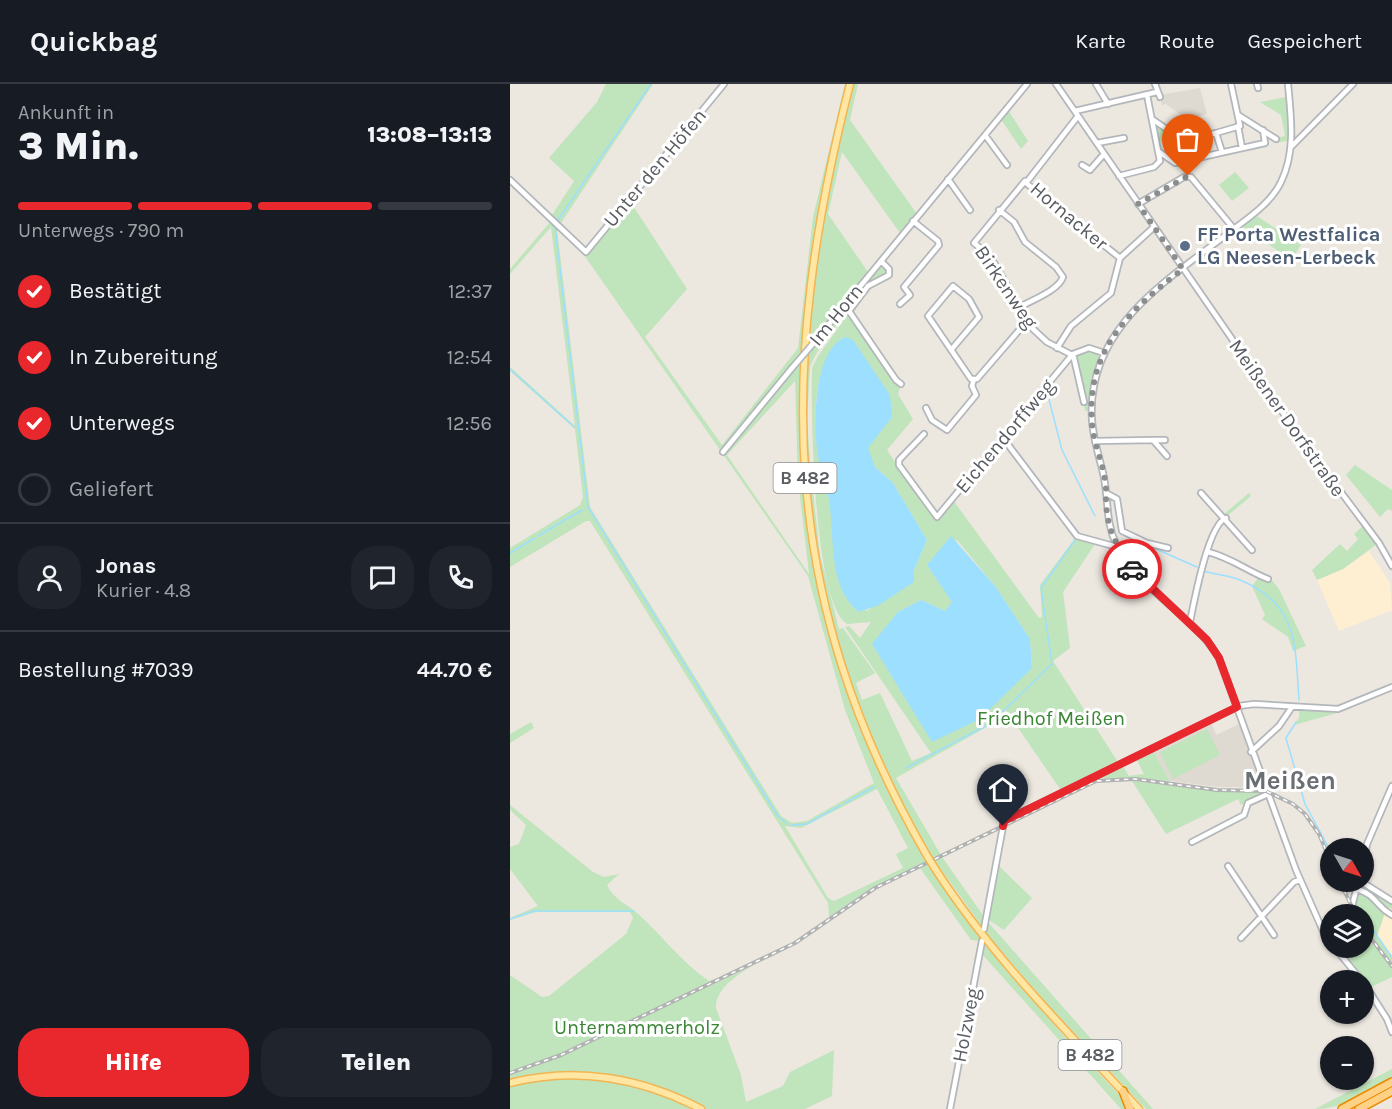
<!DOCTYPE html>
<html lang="de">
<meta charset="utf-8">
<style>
:root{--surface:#171b24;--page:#20242c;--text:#f1f3f6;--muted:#9ea1a6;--line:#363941;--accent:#e9282e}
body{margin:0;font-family:Karla,sans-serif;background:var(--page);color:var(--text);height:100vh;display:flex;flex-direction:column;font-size:22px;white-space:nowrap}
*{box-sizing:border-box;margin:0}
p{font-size:20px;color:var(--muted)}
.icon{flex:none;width:33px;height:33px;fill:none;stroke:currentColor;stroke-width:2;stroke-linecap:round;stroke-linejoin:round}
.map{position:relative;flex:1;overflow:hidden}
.drawer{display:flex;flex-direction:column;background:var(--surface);width:510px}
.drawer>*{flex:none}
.needle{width:39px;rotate:129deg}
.controls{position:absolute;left:810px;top:754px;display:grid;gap:12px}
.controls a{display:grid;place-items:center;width:54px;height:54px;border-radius:50%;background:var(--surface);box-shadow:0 2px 4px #0004;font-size:30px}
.pin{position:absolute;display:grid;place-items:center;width:51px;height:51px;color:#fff;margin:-62px -26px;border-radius:50% 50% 50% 0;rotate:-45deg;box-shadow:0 0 6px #0007}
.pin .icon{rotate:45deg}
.courier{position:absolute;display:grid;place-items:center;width:60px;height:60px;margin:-30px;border:4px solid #e9282e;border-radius:50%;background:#fff;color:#222;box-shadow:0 2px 8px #0007}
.head em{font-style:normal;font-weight:800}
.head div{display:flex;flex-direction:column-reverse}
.head{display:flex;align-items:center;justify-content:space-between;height:102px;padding:0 18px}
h1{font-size:39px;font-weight:800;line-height:45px}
.bar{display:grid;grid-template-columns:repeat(4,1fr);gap:9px 6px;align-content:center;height:72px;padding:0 18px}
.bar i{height:8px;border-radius:4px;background:var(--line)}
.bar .on{background:var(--accent)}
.bar p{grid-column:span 4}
.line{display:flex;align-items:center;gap:15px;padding:0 18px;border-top:2px solid var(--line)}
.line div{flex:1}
.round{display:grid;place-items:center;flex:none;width:63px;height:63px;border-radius:24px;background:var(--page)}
ol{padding:0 18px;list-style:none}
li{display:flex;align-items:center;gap:18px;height:66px}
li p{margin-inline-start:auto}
li .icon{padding:6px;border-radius:50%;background:var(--accent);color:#fff;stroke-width:4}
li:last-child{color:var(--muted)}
li i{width:33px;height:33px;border:3px solid var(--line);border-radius:50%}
.primary-button{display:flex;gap:12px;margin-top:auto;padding:12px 18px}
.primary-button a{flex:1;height:69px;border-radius:24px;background:var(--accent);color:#fff;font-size:24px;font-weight:800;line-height:69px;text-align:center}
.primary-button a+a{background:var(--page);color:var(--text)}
header{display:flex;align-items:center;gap:36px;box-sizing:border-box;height:84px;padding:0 30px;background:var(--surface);border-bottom:2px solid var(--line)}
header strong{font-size:28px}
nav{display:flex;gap:33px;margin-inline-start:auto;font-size:21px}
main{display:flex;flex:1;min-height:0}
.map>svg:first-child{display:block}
</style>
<header>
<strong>Quickbag</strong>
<nav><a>Karte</a><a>Route</a><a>Gespeichert</a></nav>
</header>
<main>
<section class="drawer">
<div class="head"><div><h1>3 Min.</h1><p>Ankunft in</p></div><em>13:08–13:13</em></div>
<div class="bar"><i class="on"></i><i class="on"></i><i class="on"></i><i></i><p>Unterwegs · 790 m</p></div>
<ol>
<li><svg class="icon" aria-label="check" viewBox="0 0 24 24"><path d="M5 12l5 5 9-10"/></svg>Bestätigt<p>12:37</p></li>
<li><svg class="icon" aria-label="check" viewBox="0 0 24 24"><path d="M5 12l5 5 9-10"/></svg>In Zubereitung<p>12:54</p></li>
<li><svg class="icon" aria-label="check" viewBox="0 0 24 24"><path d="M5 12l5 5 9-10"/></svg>Unterwegs<p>12:56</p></li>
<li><i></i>Geliefert</li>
</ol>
<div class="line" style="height:108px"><a class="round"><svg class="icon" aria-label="person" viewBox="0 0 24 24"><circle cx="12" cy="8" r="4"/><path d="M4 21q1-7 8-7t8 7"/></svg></a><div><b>Jonas</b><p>Kurier · 4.8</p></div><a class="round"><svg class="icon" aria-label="chat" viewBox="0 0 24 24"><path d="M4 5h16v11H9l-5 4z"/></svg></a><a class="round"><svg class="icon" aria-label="phone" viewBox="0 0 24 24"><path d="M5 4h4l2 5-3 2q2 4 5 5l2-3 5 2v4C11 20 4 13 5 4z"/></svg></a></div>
<div class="line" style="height:78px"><div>Bestellung #7039</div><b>44.70 €</b></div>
<div class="primary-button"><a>Hilfe</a><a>Teilen</a></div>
</section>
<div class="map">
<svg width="882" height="1025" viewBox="0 0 882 1025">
<rect width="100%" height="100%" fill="#ece8e0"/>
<!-- commercial -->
<path fill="#feefd3" d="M859 467 880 499 882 526 829 547 807 496 833 485Z
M877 823 882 825V873L867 852Z"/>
<!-- education -->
<path fill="#dedad1" d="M690 4 697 30 676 35 656 20 652 21 649 11Z
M700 635 706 651 731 639 753 703H708L660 697 641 663Z"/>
<!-- green -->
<path fill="#c0e4bb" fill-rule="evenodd" d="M96 0H143L51 139 73 163H76L167 55 120 117 177 205 135 253 212 361 288 264 303 133 335 0H348L340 36 407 130 390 149 332 68 318 130 358 188 357 194 369 182H375L378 189 354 204 306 270 300 282 297 336 301 389 310 471 329 545 333 544 365 589 346 599 352 616 370 609 402 677 421 669 335 543 339 542 350 554 361 538 337 540C303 519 301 326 302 284L308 272 338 230 390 304 388 310 403 335 377 366 425 436 443 416 529 534 532 533 530 501 566 453 585 460 553 508 560 564 543 577 608 678 550 705 496 626 482 640 386 694 431 771 362 804 319 833 318 819 80 437H76L0 483V464L70 421 73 413 65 345 0 287V283L65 342 41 143 0 190V185L41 137 0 101V94L42 131 64 97 39 74 87 18ZM47 145 74 171 298 492 335 626 364 699 297 737 282 739 271 732 80 423ZM332 254 382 333 357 364 365 383 383 399 417 456 404 486V498L356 527C332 456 271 316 332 254ZM285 297 288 396 299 490 217 371ZM447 456 485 502 520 555 522 584 388 528 411 516 435 527 443 518 417 481ZM367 705 398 764 386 770 393 784 324 817 318 814 275 742 291 744Z
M776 13 779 56 767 59 766 54 775 52 771 31 750 18Z
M498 26 518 57 511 65 491 35Z
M644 38 667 54 648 58Z
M725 88 739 104 722 117 709 101Z
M745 131 791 161 781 176 732 142Z
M574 267 586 268 589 273 582 305 580 326 575 327 574 321 577 320 566 273Z
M845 381 882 406V427L878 425 870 433 836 391Z
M739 409 741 412 716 433 714 430Z
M853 442 867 460 833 485 807 496 802 486 830 460 837 467 848 455 844 450Z
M749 493 761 495 769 505 796 562 783 567 778 553 752 535 755 531 742 502Z
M789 625 827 629 784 641 789 634Z
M21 638 24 644 0 659V650Z
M697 645 710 671 663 695 650 668Z
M641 663 660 697 585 694 612 681 619 692 634 690 624 671Z
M622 697 707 707 755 708 731 721 728 715 656 750Z
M0 721 83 788 94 793 109 790 97 801C104 816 117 820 127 829 152 851 171 878 199 897L226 887 196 904 290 859C265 872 205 892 206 924L231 991 236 1018 273 1002 280 988 324 966 322 1012 295 1025H0V891L32 913 39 912 116 850 123 834 120 828H26L0 836V834L28 822 0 785V763L9 760 16 741 0 726Z
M432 773 475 834 473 844 425 777Z
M418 780 471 855 469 857 461 856 410 784Z
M488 781 522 814 494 846 479 836Z
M851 799 882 819V825L877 823 867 852 882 873V880C868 866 854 851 854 831H847L845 826Z
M478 838 643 1025H636L544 928 475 848Z
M854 847 882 883V893L861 903 832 865 854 864Z
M474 859 554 952 611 1013 617 1025H611L472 870Z
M882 985V994C857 1008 834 1025 805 1025Z"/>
<!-- water -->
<path fill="#9ddfff" d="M335 253 343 256 380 311 382 333 358 364 365 383 383 399 417 456 404 486V498L369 521 349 528C317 503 325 452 319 416 316 401 310 387 308 372 303 341 303 267 335 253Z
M441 452 485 502 520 555 522 584 470 635 422 658 362 560 388 528 411 516 435 527 442 518 417 481Z"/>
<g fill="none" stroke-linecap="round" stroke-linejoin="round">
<!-- stream -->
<path stroke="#9ddfff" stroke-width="1.5" d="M48 136 141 0
M45 143 78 423 267 731 276 739
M0 285 64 343
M536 304 552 366 585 432
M28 452 72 426
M621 454 687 483
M0 469 25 454
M694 487C706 491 719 491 730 496 789 520 785 562 789 616
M786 638 776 654 795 720 820 766
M396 684 481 639 542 580 531 504 565 456
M335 719 364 703
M281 741 297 740 331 721
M835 798 840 807
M847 823 852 831
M854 833 882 873
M0 835 24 827H124"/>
<!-- minor casing -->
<g stroke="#b3b7bb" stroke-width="8">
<path id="minor" d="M546 0 789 352 869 459 882 482
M586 0 598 20
M645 0 650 13
M747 0 748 4
M778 0C781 33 786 67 771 98 760 121 735 136 716 151 653 199 576 246 582 336 583 354 589 372 593 389 599 414 595 437 606 460 629 507 682 529 709 574L786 786 813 847 820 858
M565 27 647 8
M728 31 766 55
M568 32 516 99 610 174
M642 35 674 57 706 49
M728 42 732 64
M706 49 730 42 721 0
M706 49 712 68
M475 51 497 81
M680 56 685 75
M587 59 614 54
M781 63 843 0
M648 67 665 79 755 59 753 46
M572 81 580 86 594 70
M609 92 644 83 650 77 637 11
M438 95 460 126
M0 96 76 168 214 0
M515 97 464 159 480 172 522 244 537 258 562 271
M628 120 674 93H681L724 145
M489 126 504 138 515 158 546 183 553 193C549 206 522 216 510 223
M371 177 379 185V191L358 202 339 227 386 296 391 300
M390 220 400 211 394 203 429 161 428 157 403 137
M301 262 517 0
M547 264 561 242 601 209 610 174 644 143
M441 266 469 233 459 215 443 202 418 232 461 295H467L517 237
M563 270 574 318
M563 270 579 264 594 269
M416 324 422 336 437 346 466 311 462 302 464 295
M414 350 389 376V381L427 433 562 271
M493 354 567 452 607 463
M643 356H655
M585 357 643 356 657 372
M213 368 282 284
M596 409 607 415 612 447 637 459 658 464
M691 409 742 466
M698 468C720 473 737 487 758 495
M680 538C684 518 698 441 716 434
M741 668 769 642 782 623
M682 758 734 731 738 719 758 710
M854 776 857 760 882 702
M718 782 764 851
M852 798 882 817
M847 805C868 812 865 822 882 831
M840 831 848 798
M474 845 494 737 729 622 744 620 828 625 882 603
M731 854 784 798 790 796
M825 864 852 897
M854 899 877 935 882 948
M440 1025 472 857"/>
</g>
<!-- major casing -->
<g stroke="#f2b553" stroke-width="9">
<path id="major" d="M340 0C268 281 268 513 416 770
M424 783C481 872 557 947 629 1025
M0 999C66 982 132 994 191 1025"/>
</g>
<!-- highway casing -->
<g stroke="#ec8900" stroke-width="10">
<path id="highway" d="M613 1007 620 1025
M832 1025 882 998
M849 1025 882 1007"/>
</g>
<!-- minor -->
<use href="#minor" stroke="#fff" stroke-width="4.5"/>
<!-- major -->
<use href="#major" stroke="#ffe6a2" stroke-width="6"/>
<!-- highway -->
<use href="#highway" stroke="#fdd286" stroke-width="7"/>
<!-- rail casing -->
<g stroke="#b1b2b2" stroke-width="4">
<path id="rail" d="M830 798 846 831
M854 845 882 882
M0 989 51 971 285 859 365 804 586 697 625 695 707 706 756 707 783 720 795 730 809 750 820 776"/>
</g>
<!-- rail -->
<use href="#rail" stroke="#fff" stroke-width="1.5" stroke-dasharray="4.5" stroke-linecap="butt"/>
<!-- minor-bridge casing -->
<g stroke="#b3b7bb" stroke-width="8" stroke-linecap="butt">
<path id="minor-bridge" d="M282 284 301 262"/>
</g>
<!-- major-bridge casing -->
<g stroke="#f2b553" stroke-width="9" stroke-linecap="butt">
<path id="major-bridge" d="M416 770 424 783"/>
</g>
<!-- minor-bridge -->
<use href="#minor-bridge" stroke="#fff" stroke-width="4.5"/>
<!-- major-bridge -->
<use href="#major-bridge" stroke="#ffe6a2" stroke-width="6"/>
</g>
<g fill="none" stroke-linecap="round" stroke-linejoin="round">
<!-- done -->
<path stroke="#8c8e8d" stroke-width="6" stroke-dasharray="0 10.8" d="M622 485C610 467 599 450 597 428 595 417 597 406 595 396 592 376 583 358 582 338 576 265 621 225 673 185L628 120 678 92"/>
<!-- route -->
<path stroke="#e9282e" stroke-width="8" d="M493 742 494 737 727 623 709 574 697 556 622 485"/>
</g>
<!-- markers -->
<circle fill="#5c6f8a" stroke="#fff" stroke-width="2" cx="675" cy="162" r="6"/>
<g text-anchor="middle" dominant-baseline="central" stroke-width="6" stroke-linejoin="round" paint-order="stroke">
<!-- shield labels -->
<g fill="#fff" stroke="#8b8e90" stroke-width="1.5">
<rect x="263.5" y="379" width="63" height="30" rx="4.5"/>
<rect x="548.5" y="956" width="63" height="30" rx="4.5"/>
</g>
<g font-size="18" font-weight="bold" fill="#595d61">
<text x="295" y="394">B 482</text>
<text x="580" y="971">B 482</text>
</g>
<!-- street labels -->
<g font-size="20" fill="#595d61" stroke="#fff">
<text transform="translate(145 84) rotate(-50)">Unter den Höfen</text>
<text transform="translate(559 132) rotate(40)">Hornacker</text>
<text transform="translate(496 203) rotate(56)">Birkenweg</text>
<text transform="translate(326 231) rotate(-51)">Im Horn</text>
<text transform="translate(777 334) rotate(55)">Meißener Dorfstraße</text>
<text transform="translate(495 352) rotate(-50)">Eichendorffweg</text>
<text transform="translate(456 941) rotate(-79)">Holzweg</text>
</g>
<!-- service labels -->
<g font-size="20" font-weight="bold" fill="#4e5e75" stroke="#fff" text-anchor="start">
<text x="687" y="150">FF Porta Westfalica<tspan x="687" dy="23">LG Neesen-Lerbeck</tspan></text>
</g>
<!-- park labels -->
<g font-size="20" fill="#398534" stroke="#fff">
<text x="541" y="634">Friedhof Meißen</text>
<text x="127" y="943">Unternammerholz</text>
</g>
<!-- district labels -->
<g font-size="26" font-weight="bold" fill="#6a6f73" stroke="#fff">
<text x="780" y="696">Meißen</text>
</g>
</g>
</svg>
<div class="controls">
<a><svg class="needle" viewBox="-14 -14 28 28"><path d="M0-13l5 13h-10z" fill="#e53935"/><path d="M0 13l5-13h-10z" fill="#9ea1a6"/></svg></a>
<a><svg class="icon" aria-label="layers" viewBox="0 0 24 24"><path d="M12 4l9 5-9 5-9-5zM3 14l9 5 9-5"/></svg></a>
<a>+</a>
<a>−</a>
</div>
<div class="pin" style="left:678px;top:92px;background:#ea580c"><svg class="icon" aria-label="bag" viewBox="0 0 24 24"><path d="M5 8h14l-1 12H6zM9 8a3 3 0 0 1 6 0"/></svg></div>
<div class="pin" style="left:493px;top:742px;background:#1f2937"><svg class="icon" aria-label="home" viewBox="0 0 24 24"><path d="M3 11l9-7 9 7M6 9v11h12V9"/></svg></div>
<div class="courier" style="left:622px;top:485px"><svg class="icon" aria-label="car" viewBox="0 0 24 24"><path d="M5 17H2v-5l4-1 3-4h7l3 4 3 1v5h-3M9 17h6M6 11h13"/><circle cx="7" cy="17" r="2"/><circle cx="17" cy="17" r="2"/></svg></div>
</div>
</main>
